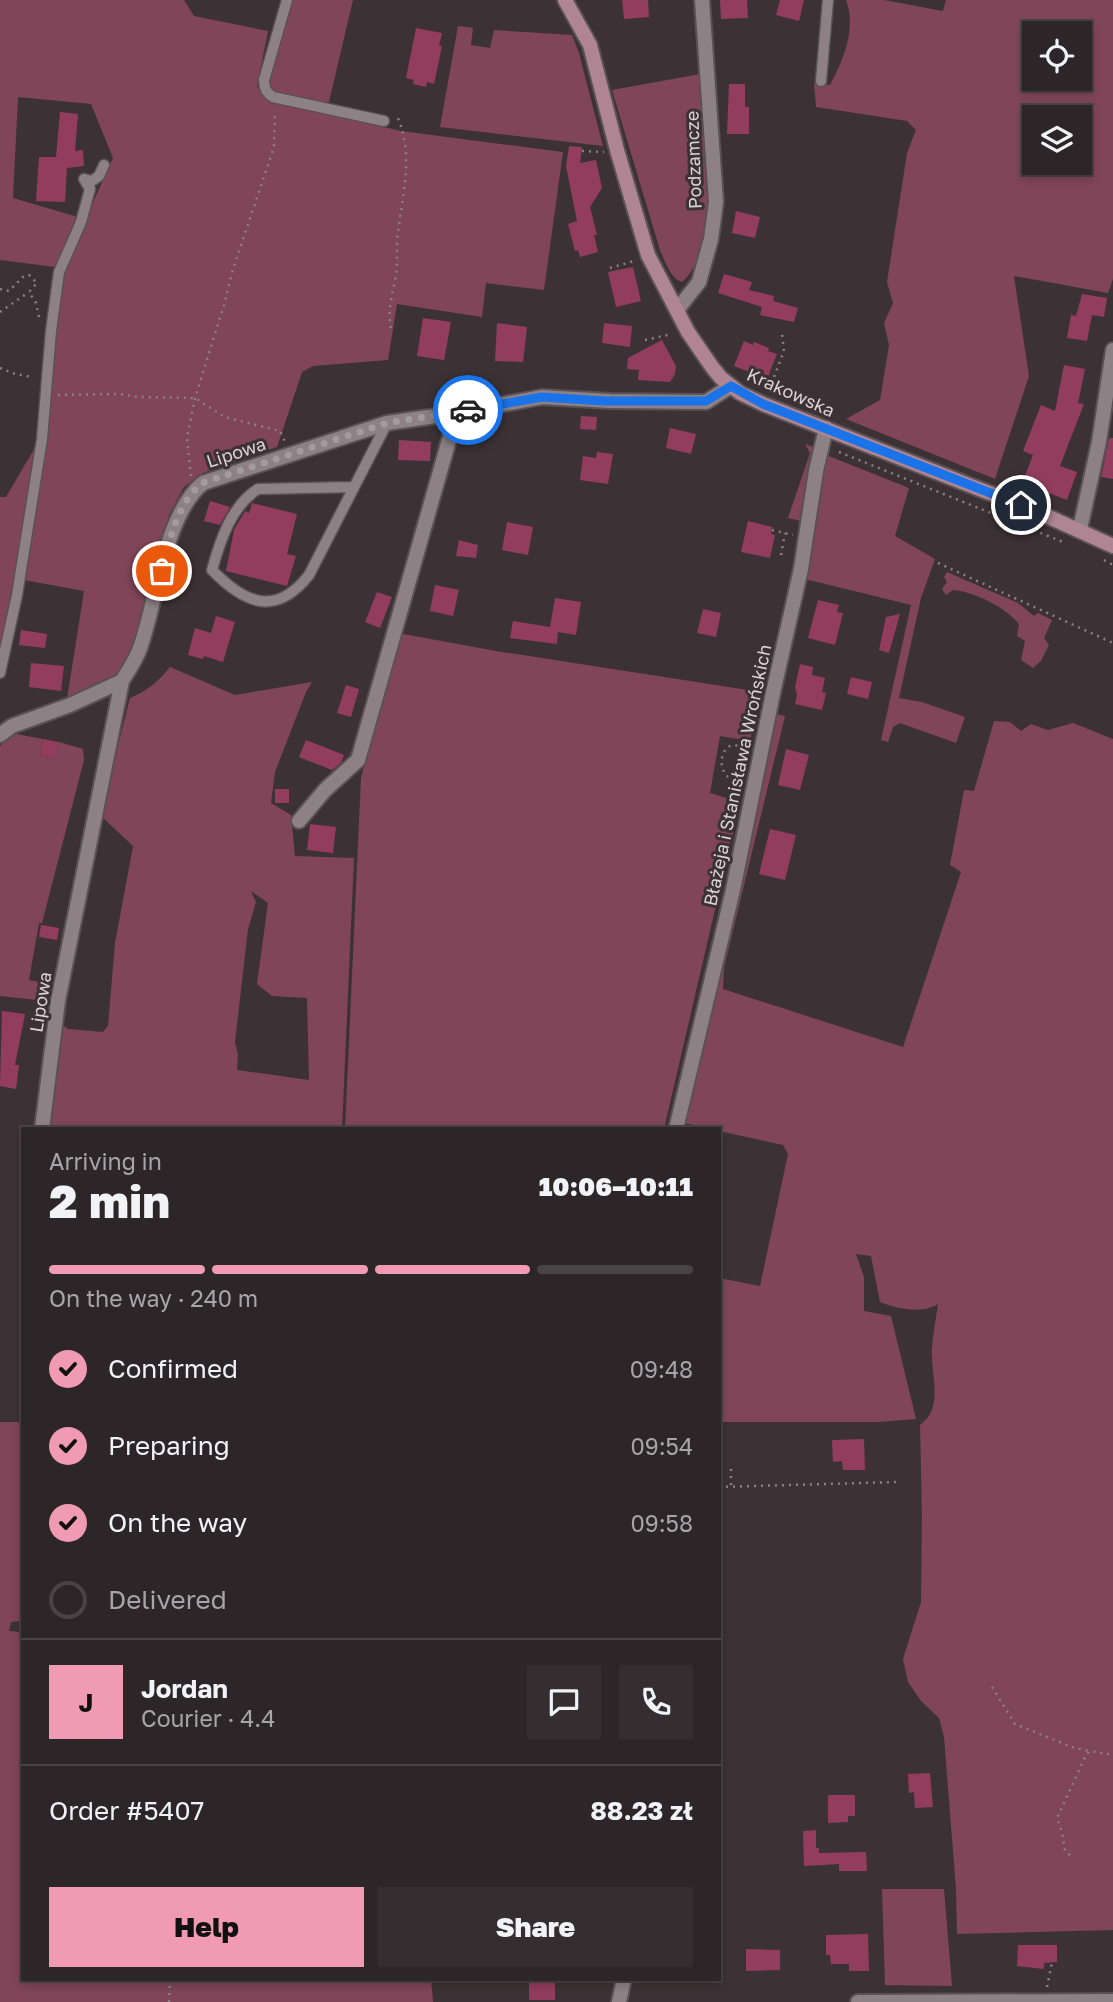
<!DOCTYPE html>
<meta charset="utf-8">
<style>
:root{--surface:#2d2628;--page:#352e30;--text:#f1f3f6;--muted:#a7a5a8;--line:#484345;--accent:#f09ab5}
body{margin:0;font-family:"Golos Text",sans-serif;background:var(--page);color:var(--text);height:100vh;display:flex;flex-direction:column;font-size:26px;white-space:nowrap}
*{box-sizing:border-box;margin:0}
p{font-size:23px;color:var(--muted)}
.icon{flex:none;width:38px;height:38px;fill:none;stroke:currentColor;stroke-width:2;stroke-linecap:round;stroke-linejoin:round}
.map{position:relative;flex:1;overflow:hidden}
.details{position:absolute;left:21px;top:1127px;width:700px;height:854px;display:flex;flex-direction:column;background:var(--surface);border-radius:0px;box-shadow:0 4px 10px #0003,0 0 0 2px var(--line)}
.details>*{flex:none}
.buttons{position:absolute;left:1022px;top:21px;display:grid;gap:14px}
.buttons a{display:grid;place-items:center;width:70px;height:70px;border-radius:0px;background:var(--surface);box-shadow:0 4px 10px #0003,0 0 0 2px var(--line);font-size:35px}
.pin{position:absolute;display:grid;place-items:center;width:60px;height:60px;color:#fff;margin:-30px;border:4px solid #fff;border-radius:50%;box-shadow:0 2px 7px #0007}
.courier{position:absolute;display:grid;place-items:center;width:70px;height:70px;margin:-35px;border:5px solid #1a73e8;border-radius:50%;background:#fff;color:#222;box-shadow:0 2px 9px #0007}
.head em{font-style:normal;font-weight:800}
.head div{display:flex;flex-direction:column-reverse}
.head{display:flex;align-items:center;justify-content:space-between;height:119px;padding:0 28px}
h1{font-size:46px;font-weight:800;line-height:52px}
.bar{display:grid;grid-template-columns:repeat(4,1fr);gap:10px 7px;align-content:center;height:84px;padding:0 28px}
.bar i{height:9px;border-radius:5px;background:var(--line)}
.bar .active{background:var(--accent)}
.bar p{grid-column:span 4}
.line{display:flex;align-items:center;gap:18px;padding:0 28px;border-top:2px solid var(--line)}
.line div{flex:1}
.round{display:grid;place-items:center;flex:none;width:74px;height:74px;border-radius:0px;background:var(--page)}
ol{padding:0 28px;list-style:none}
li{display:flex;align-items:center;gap:21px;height:77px}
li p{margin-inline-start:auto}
li .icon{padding:7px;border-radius:50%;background:var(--accent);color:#111;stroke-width:4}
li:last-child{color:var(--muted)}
li i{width:38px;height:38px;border:4px solid var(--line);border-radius:50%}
.button{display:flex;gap:14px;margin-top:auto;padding:14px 28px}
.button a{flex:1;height:80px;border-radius:0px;background:var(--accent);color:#111;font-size:28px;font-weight:800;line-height:80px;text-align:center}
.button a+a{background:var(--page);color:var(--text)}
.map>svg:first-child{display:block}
</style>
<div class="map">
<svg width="1113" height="2002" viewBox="0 0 1113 2002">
<rect width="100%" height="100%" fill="#3c3235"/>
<!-- green -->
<path fill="#804559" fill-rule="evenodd" d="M0 0H184L194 16 268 31 257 86 267 100 401 131 563 152 544 290 486 283 482 317 397 304 388 360 313 366 302 372 277 447 203 473 184 487 169 515 133 651 120 672 88 692 67 699 84 591 24 580 51 399V372L64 267 113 158 91 104 18 97 13 198 78 217 55 267 0 260Z
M291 0H353L329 102 322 104 275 94 269 89 268 83Z
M846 0H884L943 11 946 0H1113V279L1108 293 1014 276 1029 376 995 479 846 419 880 400 889 345 884 323 893 303 887 282 907 153 916 130 907 121 816 107 814 83 830 85C843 61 857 28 846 0ZM1034 33H1080V79H1034ZM1034 117H1080V163H1034Z
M458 26 473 28 471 45 490 48 494 30 572 35 579 53 603 146 440 127Z
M700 74C707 125 724 246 682 282 670 278 665 261 660 250L612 90Z
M805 444 816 448 801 521 788 518 810 453Z
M36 446 0 662V497H6Z
M826 455 909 488 895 536 935 559 921 598 899 698 922 702 965 717 956 743 900 723 893 727 888 742 881 740 911 605 801 578Z
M947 572 1018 603 1034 616 1038 613 1052 620 1044 638 1049 645 1041 661 1033 668 1021 660 1025 641 1017 636 1019 624C1005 607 975 592 953 590L946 595 942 589 947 582 944 577Z
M398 633 496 651 761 692 750 741 720 736 710 793 740 802 664 1129H345L361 778Z
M170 667 235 695 312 682 306 692 275 772 271 803 291 815 295 856 354 858 342 1129H46L59 1023 68 1029 103 1032 108 1026 115 943 133 846 102 817 100 818 130 698C147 691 159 681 170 667ZM251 891 268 903 257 984 272 996 307 998 309 1080 237 1070 238 1055 235 1042 248 929 256 902Z
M772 713 785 716 724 968 723 989 903 1047 961 872 950 865 964 790 974 791 994 721 1010 722 1021 731 1031 724 1048 730 1073 723 1113 739V1930L957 1934 956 1889 944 1737 939 1718 921 1701 908 1682 903 1659 921 1602 922 1517 920 1425C945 1407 930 1375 932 1348 933 1333 936 1319 938 1304 923 1314 897 1309 880 1302L871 1256 856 1254 864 1277V1311L891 1316 916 1419 878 1422H719V1278L760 1286 788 1154 783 1145 719 1131V1129L682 1123 712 1009 713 986Z
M11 733 43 739 40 756 55 759 59 742 83 749 84 760 42 923H39L29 980 50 984 46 996 38 1000 0 996V746Z
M0 1422H23V1562L19 1621 11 1622 9 1631 20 1632 23 1681V1979H431L433 2002H0Z
M882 1889H944L952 1986 885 1985Z"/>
<!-- building -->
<path fill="#933d5d" d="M622 0H648L649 17 624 19Z
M720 0H747L748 18 721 19Z
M780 0H804L799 21 776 15Z
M416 28 442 33 439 46H442L434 84 427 82 426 87 413 84 414 80 406 78Z
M729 84H745V107H749V134H727Z
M60 112 78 114 75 151 83 150 84 166 67 168 65 202 36 201 39 157H56Z
M569 146 582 147 580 163 596 160 602 188 590 207 597 235H594L598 252 580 257 578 250 575 251 568 224 577 221 566 166Z
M736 211 760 217 755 238 732 233Z
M633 267 641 301 616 307 608 272Z
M724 274 752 282 749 290 774 296 773 301 798 308 794 322 760 315 762 307 718 293Z
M1082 294 1107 298 1104 317 1092 315 1087 341 1067 338 1071 315 1076 316Z
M423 318 451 322 444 360 417 356Z
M497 323 527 327 523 362 495 361Z
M604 323 632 326 630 347 602 343Z
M662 340 676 366 675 374 670 382 638 380 639 370 627 369 628 358Z
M744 341 753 345 754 342 769 348 768 351 777 354 767 379 734 366Z
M1064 365 1085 369 1078 403 1084 404 1060 466 1077 472 1067 500 1022 483 1033 455 1023 451 1041 405 1055 411Z
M581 416 597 417 596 430 580 429Z
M670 428 696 434 691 454 666 448Z
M1109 438H1113V479L1101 477Z
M399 440 431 442 430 461 398 460Z
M597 452 613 454 608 484 580 480 583 456 596 458Z
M210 501 230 507 220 525 204 521Z
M252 503 297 514 287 554 296 556 287 586 226 571 234 530 245 511 249 513Z
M748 521 772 527 771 534 775 535 770 558 741 552Z
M507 522 533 527 528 555 502 550Z
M459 540 478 545 476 558 456 556Z
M435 585 459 590 453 616 430 611Z
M377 592 392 597 380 628 365 622Z
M555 598 581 602 576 635 558 632 557 644 510 638 513 621 550 627Z
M818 600 839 605 837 612 843 613 835 645 808 638Z
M703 609 721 613 716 637 697 633Z
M900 614 889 653 879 650 886 617Z
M216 616 235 622 223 662 204 656 203 659 188 655 195 628 211 633Z
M21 630 47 634 45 648 19 645Z
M31 663 64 666 61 691 29 687Z
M800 664 813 667 812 675 825 678 822 692 826 693 822 710 795 704 797 695 795 687Z
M851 677 872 682 868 699 847 694Z
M346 685 359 689 351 717 337 713Z
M43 739 59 742 55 759 40 756Z
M306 740 344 755 341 763 332 770 299 757Z
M786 749 809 755 800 790 778 785Z
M275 789H289V803H275Z
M310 824 336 827 333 853 307 850Z
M770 829 796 835 785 880 759 874Z
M41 925 59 928 57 940 39 937Z
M2 1011 25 1014 15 1065H19L16 1089 0 1086Z
M864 1439 865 1470H843L842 1461 833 1462 832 1440Z
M930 1773 933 1807 915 1808 914 1792 909 1793 908 1774Z
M828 1795H855V1816H848V1822L828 1823Z
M816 1830V1848H819V1853L866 1852 867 1871H839V1864L804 1866 803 1831Z
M868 1934 869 1971H849V1964H831L830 1955H826V1935Z
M1018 1945H1057V1962L1044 1963V1969L1017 1966Z
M746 1949 780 1950V1970L746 1971Z
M529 1981H555V2000H529Z"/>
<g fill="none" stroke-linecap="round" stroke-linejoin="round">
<!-- lane casing -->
<g stroke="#5a5154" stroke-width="13">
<path id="lane" d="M287 0 264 80C264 88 266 93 273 97L384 121
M821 81 828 0
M354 487 258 489C231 506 220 541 212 570 245 604 276 617 309 575L387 423
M0 673 17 595 42 439 51 331 59 272 81 222 90 189 84 179 92 181 99 176 104 165"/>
</g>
<!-- street casing -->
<g stroke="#5a5154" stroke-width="18">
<path id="street" d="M677 310 699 282 711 239 716 202 702 0
M1080 529 1099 442 1113 350
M0 735 12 726 70 705 122 681
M299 821 325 790 358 760 457 412
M42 1129 58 1001 122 681C128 671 136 660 140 648 157 601 164 515 203 483L387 423 450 414 542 397 610 401 706 402 731 386
M676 1129 733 890 773 693 801 569 816 471 826 428
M619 2002 624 1979
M858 2002 1113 2001"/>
</g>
<!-- secondary casing -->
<g stroke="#5a5154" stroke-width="18">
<path id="secondary" d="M565 0 590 45 617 150 648 255 688 332 712 367 721 378 740 393 763 404 1038 512 1113 546"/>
</g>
<!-- path -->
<path stroke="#898183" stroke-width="2.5" stroke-dasharray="2 5" stroke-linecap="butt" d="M582 151 604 152
M610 268 634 261
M0 289 9 291 23 277 29 275 37 283 29 292 36 303 39 317
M0 312 29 292
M391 328C387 310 393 293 396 275 398 261 396 246 398 232 403 193 414 153 397 116
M645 340 672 334
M0 368 15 374 33 377
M769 390 784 351 782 334
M58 395 119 394 138 397 195 398 225 417 280 431 285 442
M839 452 1063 542
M191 476 187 438 195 398 224 305 233 269 274 147 275 111
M772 530 793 535
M781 555 785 533
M1104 560 1113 565
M938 563 1113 643
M742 780 726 776C720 765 720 758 727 747L734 745 748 748
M731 1469V1486
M719 1487 897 1482
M992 1687 1015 1724 1072 1747 1089 1751
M23 1724V1738
M1070 1855 1065 1851 1062 1832 1057 1818 1086 1755 1090 1751 1113 1755
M1047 1987 1052 1962
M169 2002 170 1979"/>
<!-- lane -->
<use href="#lane" stroke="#8e8185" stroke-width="10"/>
<!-- street -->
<use href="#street" stroke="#8e8185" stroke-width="14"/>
<!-- secondary -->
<use href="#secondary" stroke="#af8593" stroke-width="14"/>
</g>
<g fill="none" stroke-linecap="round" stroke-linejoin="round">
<!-- done -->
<path stroke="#a39b9d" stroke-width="7" stroke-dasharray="0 12.6" d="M162 571C170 540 176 505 202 483L387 423 468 410"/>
<!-- route -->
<path stroke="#1a73e8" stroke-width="9" d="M468 410 542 397 603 401H706L731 386 763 404 1021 505"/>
</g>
<g text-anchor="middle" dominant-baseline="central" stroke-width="6" stroke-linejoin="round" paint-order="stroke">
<!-- street labels -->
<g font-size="18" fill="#dad3d5" stroke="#3c3235">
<text transform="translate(693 160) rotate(-92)">Podzamcze</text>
<text transform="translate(791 392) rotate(24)">Krakowska</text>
<text transform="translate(236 452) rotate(-18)">Lipowa</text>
<text transform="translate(737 775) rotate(-78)">Błażeja i Stanisława Wrońskich</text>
<text transform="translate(40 1002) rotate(-81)">Lipowa</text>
</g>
</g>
</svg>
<div class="buttons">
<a><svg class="icon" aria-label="locate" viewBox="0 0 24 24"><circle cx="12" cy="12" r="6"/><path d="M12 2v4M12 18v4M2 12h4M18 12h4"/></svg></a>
<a><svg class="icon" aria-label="layers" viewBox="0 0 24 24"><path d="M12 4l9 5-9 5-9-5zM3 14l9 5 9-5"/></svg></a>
</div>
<div class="pin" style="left:162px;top:571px;background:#ea580c"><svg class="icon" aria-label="bag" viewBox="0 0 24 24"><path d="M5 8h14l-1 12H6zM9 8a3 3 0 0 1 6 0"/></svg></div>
<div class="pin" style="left:1021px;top:505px;background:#1f2937"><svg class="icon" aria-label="home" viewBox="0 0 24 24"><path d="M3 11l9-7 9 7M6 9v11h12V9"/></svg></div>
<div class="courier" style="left:468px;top:410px"><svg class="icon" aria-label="car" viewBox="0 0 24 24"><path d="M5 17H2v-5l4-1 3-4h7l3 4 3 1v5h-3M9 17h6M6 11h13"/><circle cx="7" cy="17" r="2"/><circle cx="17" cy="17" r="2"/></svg></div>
<section class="details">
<div class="head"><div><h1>2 min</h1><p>Arriving in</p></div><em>10:06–10:11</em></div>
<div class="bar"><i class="active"></i><i class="active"></i><i class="active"></i><i></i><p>On the way · 240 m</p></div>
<ol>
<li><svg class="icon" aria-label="check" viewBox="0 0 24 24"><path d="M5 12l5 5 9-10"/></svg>Confirmed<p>09:48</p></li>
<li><svg class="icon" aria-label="check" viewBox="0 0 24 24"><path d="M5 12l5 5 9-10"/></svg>Preparing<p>09:54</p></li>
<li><svg class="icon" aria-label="check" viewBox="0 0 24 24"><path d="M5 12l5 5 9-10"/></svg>On the way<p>09:58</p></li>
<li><i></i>Delivered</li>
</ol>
<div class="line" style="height:126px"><b class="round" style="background:var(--accent);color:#111">J</b><div><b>Jordan</b><p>Courier · 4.4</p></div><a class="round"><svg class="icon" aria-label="chat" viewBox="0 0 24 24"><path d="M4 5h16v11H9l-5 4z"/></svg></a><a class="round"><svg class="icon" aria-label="phone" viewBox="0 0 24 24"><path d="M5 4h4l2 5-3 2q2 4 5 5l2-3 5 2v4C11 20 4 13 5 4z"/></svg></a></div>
<div class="line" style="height:91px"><div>Order #5407</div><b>88.23 zł</b></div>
<div class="button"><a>Help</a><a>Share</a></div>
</section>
</div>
